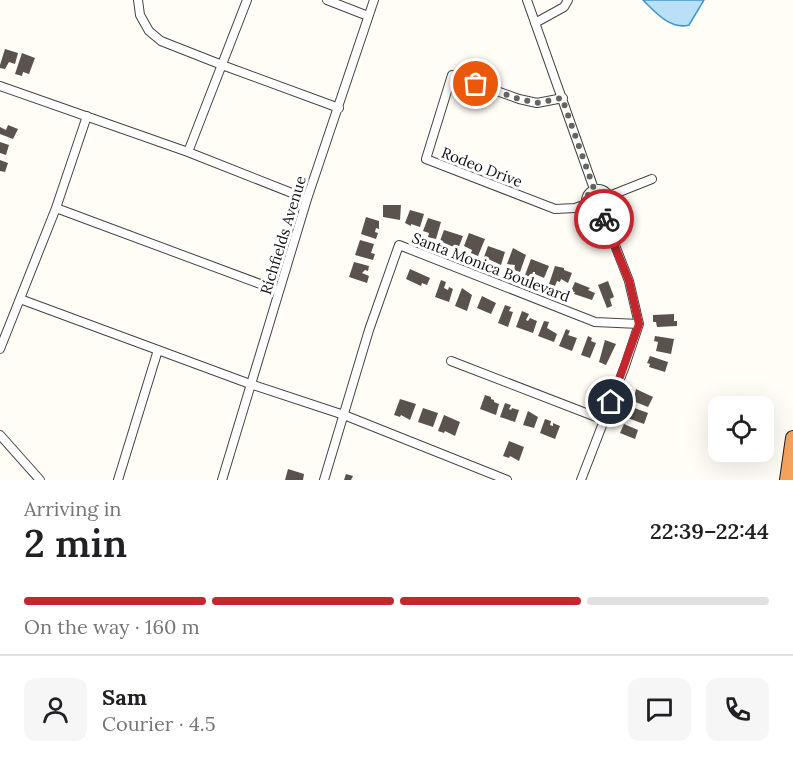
<!DOCTYPE html>
<meta charset="utf-8">
<style>
:root{--surface:#fff;--page:#f6f6f6;--text:#202124;--muted:#757577;--line:#e0e0e0;--accent:#c4262e}
body{margin:0;font-family:Lora,serif;background:var(--page);color:var(--text);height:100vh;display:flex;flex-direction:column;font-size:22px;white-space:nowrap}
*{box-sizing:border-box;margin:0}
p{font-size:20px;color:var(--muted)}
.icon{flex:none;width:33px;height:33px;fill:none;stroke:currentColor;stroke-width:2;stroke-linecap:round;stroke-linejoin:round}
.map{position:relative;height:480px;overflow:hidden}
.drawer{display:flex;flex-direction:column;background:var(--surface);flex:1}
.drawer>*{flex:none}
.buttons{position:absolute;left:708px;top:396px;display:grid;gap:12px}
.buttons a{display:grid;place-items:center;width:66px;height:66px;border-radius:12px;background:var(--surface);box-shadow:0 6px 24px #0002;font-size:30px}
.pin{position:absolute;display:grid;place-items:center;width:51px;height:51px;color:#fff;margin:-26px;border:3px solid #fff;border-radius:50%;box-shadow:0 2px 6px #0007}
.courier{position:absolute;display:grid;place-items:center;width:60px;height:60px;margin:-30px;border:4px solid #c4262e;border-radius:50%;background:#fff;color:#222;box-shadow:0 2px 8px #0007}
.overview em{font-style:normal;font-weight:600}
.overview div{display:flex;flex-direction:column-reverse}
.overview{display:flex;align-items:center;justify-content:space-between;height:102px;padding:0 24px}
h1{font-size:39px;font-weight:600;line-height:45px}
.bar{display:grid;grid-template-columns:repeat(4,1fr);gap:9px 6px;align-content:center;height:72px;padding:0 24px}
.bar i{height:8px;border-radius:4px;background:var(--line)}
.bar .selected{background:var(--accent)}
.bar p{grid-column:span 4}
.line{display:flex;align-items:center;gap:15px;padding:0 24px;border-top:2px solid var(--line)}
.line div{flex:1}
.round{display:grid;place-items:center;flex:none;width:63px;height:63px;border-radius:12px;background:var(--page)}
.map>svg:first-child{display:block}
</style>
<div class="map">
<svg width="793" height="480" viewBox="0 0 793 480">
<rect width="100%" height="100%" fill="#fffdf5"/>
<!-- water -->
<path fill="#b9e0f7" stroke="#3f96cf" stroke-width="1.5" d="M643 0H704L689 25C671 30 656 13 643 0Z"/>
<!-- building -->
<path fill="#5a524d" d="M5 49 18 53 15 64 9 62 5 69 0 68V65Z
M22 53 35 58 29 74 23 72 22 76 15 74Z
M8 125 18 129 13 139 0 134V127L6 130Z
M0 142 9 145 6 155 0 153Z
M0 160 8 163 5 172 0 171Z
M383 205H401L400 220 383 217Z
M410 210 424 214 420 227 411 224V226L405 223Z
M366 217 379 221V229L376 228 375 232 378 233 376 239 361 234Z
M428 218 441 222 436 239 428 237 429 233 423 231Z
M444 230 463 236 458 249 440 241Z
M469 233 485 239 478 256 471 253 472 250 464 246Z
M360 240 374 244 371 253 375 254 373 260 355 255Z
M488 246 505 252 501 265 484 257Z
M513 248 526 255 520 272 514 270 515 265 507 264Z
M531 259 549 266 544 278 535 274V272H533L531 277 525 275Z
M354 262 369 266 368 271 365 270 362 273 369 276 367 283 349 277Z
M555 266 564 268V270L572 273 568 283 561 279 560 282 557 281 555 286 549 284Z
M410 269 430 278 427 285 422 283 421 286 406 279Z
M441 280 446 282 444 288 448 290 449 287 453 289 449 302 435 297Z
M608 281 614 297 610 299 612 306 607 308 598 285Z
M575 282 590 288 588 290 595 293 592 300 574 294 575 292 571 291Z
M462 288 472 295 467 311 455 306Z
M482 296 496 303 491 314 477 308Z
M505 305 511 307 509 311 513 312 508 327 498 323Z
M522 311 529 314 526 320 528 321 530 318 537 321 533 333 516 327Z
M674 314V321H677V326L657 327 656 322H653V315Z
M544 321 549 322 547 328 557 334 554 342 538 336Z
M566 329 570 331 568 335 577 338 572 351 559 346Z
M588 336 592 338 591 341 596 343 590 358 581 355Z
M655 336 674 339 671 354 656 351 658 342 654 341Z
M605 340 616 344 606 365 599 362Z
M650 356 668 362 665 372 649 367 650 364 647 363Z
M636 389 653 397 648 407 633 401Z
M485 395 491 397V399L494 400V402L499 404 496 415 480 409Z
M400 399 416 404 410 420 401 415 400 417 394 415Z
M505 403 511 405 509 409 511 410 512 408 519 410 515 422 500 417Z
M629 406 648 413 644 424 625 417Z
M423 408 438 413 433 427 418 422Z
M528 411 538 417 534 428 523 425Z
M444 415 460 422 455 436 445 431 444 433 438 431Z
M545 419 551 421 550 425 553 426V423L560 426 555 439 540 433Z
M624 424 638 430 635 439 620 433Z
M509 441 524 447 519 461 510 456 509 458 503 456Z
M288 469 304 474 303 480H285Z
M346 474 353 476 351 480H344Z"/>
<g fill="none" stroke-linecap="round" stroke-linejoin="round">
<!-- street casing -->
<g stroke="#444" stroke-width="10">
<path id="street" d="M138 0 140 15 149 31 161 41 222 65 339 108
M327 0 368 16
M527 0 594 189
M535 23 564 7 568 0
M0 86 188 152 307 199
M563 98 537 103 519 99 452 75 426 159 555 209 575 208 586 204
M188 152 247 0
M586 201a12 12 0 1 1 24 0a12 12 0 1 1-24 0Z
M609 196 652 179
M56 208 279 291
M20 299 250 384 344 415 507 480
M0 349 56 208 87 116
M451 361 604 420
M0 435 40 480
M118 480 158 350
M222 480 307 199 374 0
M324 480 369 330 399 245 595 322 639 324
M581 480 625 366 639 324 629 281 602 212"/>
</g>
<!-- highway casing -->
<g stroke="#222" stroke-width="16">
<path id="highway" d="M787 480 793 438"/>
</g>
<!-- street -->
<use href="#street" stroke="#fff" stroke-width="8"/>
<!-- highway -->
<use href="#highway" stroke="#f5a25d" stroke-width="14"/>
</g>
<g fill="none" stroke-linecap="round" stroke-linejoin="round">
<!-- done -->
<path stroke="#646461" stroke-width="6" stroke-dasharray="0 10.8" d="M476 84 519 99 537 103 562 98 594 189 586 197V204L591 210 602 212 604 219"/>
<!-- route -->
<path stroke="#c4262e" stroke-width="8" d="M604 219 629 281 639 324 611 402"/>
</g>
<g text-anchor="middle" dominant-baseline="central" stroke-width="6" stroke-linejoin="round" paint-order="stroke">
<!-- street labels -->
<g font-size="15" fill="#111" stroke="#fff">
<text transform="translate(482 167) rotate(21)">Rodeo Drive</text>
<text transform="translate(283 235) rotate(-73)">Richfields Avenue</text>
<text transform="translate(491 267) rotate(21)">Santa Monica Boulevard</text>
</g>
</g>
</svg>
<div class="buttons">
<a><svg class="icon" aria-label="locate" viewBox="0 0 24 24"><circle cx="12" cy="12" r="6"/><path d="M12 2v4M12 18v4M2 12h4M18 12h4"/></svg></a>
</div>
<div class="pin" style="left:476px;top:84px;background:#ea580c"><svg class="icon" aria-label="bag" viewBox="0 0 24 24"><path d="M5 8h14l-1 12H6zM9 8a3 3 0 0 1 6 0"/></svg></div>
<div class="pin" style="left:611px;top:402px;background:#1f2937"><svg class="icon" aria-label="home" viewBox="0 0 24 24"><path d="M3 11l9-7 9 7M6 9v11h12V9"/></svg></div>
<div class="courier" style="left:604px;top:219px"><svg class="icon" aria-label="bike" viewBox="0 0 24 24"><circle cx="6" cy="16" r="4"/><circle cx="18" cy="16" r="4"/><path d="M6 16l4-8h5l3 8M10 8l3 8H6M13 5h3"/></svg></div>
</div>
<section class="drawer">
<div class="overview"><div><h1>2 min</h1><p>Arriving in</p></div><em>22:39–22:44</em></div>
<div class="bar"><i class="selected"></i><i class="selected"></i><i class="selected"></i><i></i><p>On the way · 160 m</p></div>
<div class="line" style="height:108px"><a class="round"><svg class="icon" aria-label="person" viewBox="0 0 24 24"><circle cx="12" cy="8" r="4"/><path d="M4 21q1-7 8-7t8 7"/></svg></a><div><b>Sam</b><p>Courier · 4.5</p></div><a class="round"><svg class="icon" aria-label="chat" viewBox="0 0 24 24"><path d="M4 5h16v11H9l-5 4z"/></svg></a><a class="round"><svg class="icon" aria-label="phone" viewBox="0 0 24 24"><path d="M5 4h4l2 5-3 2q2 4 5 5l2-3 5 2v4C11 20 4 13 5 4z"/></svg></a></div>
</section>
